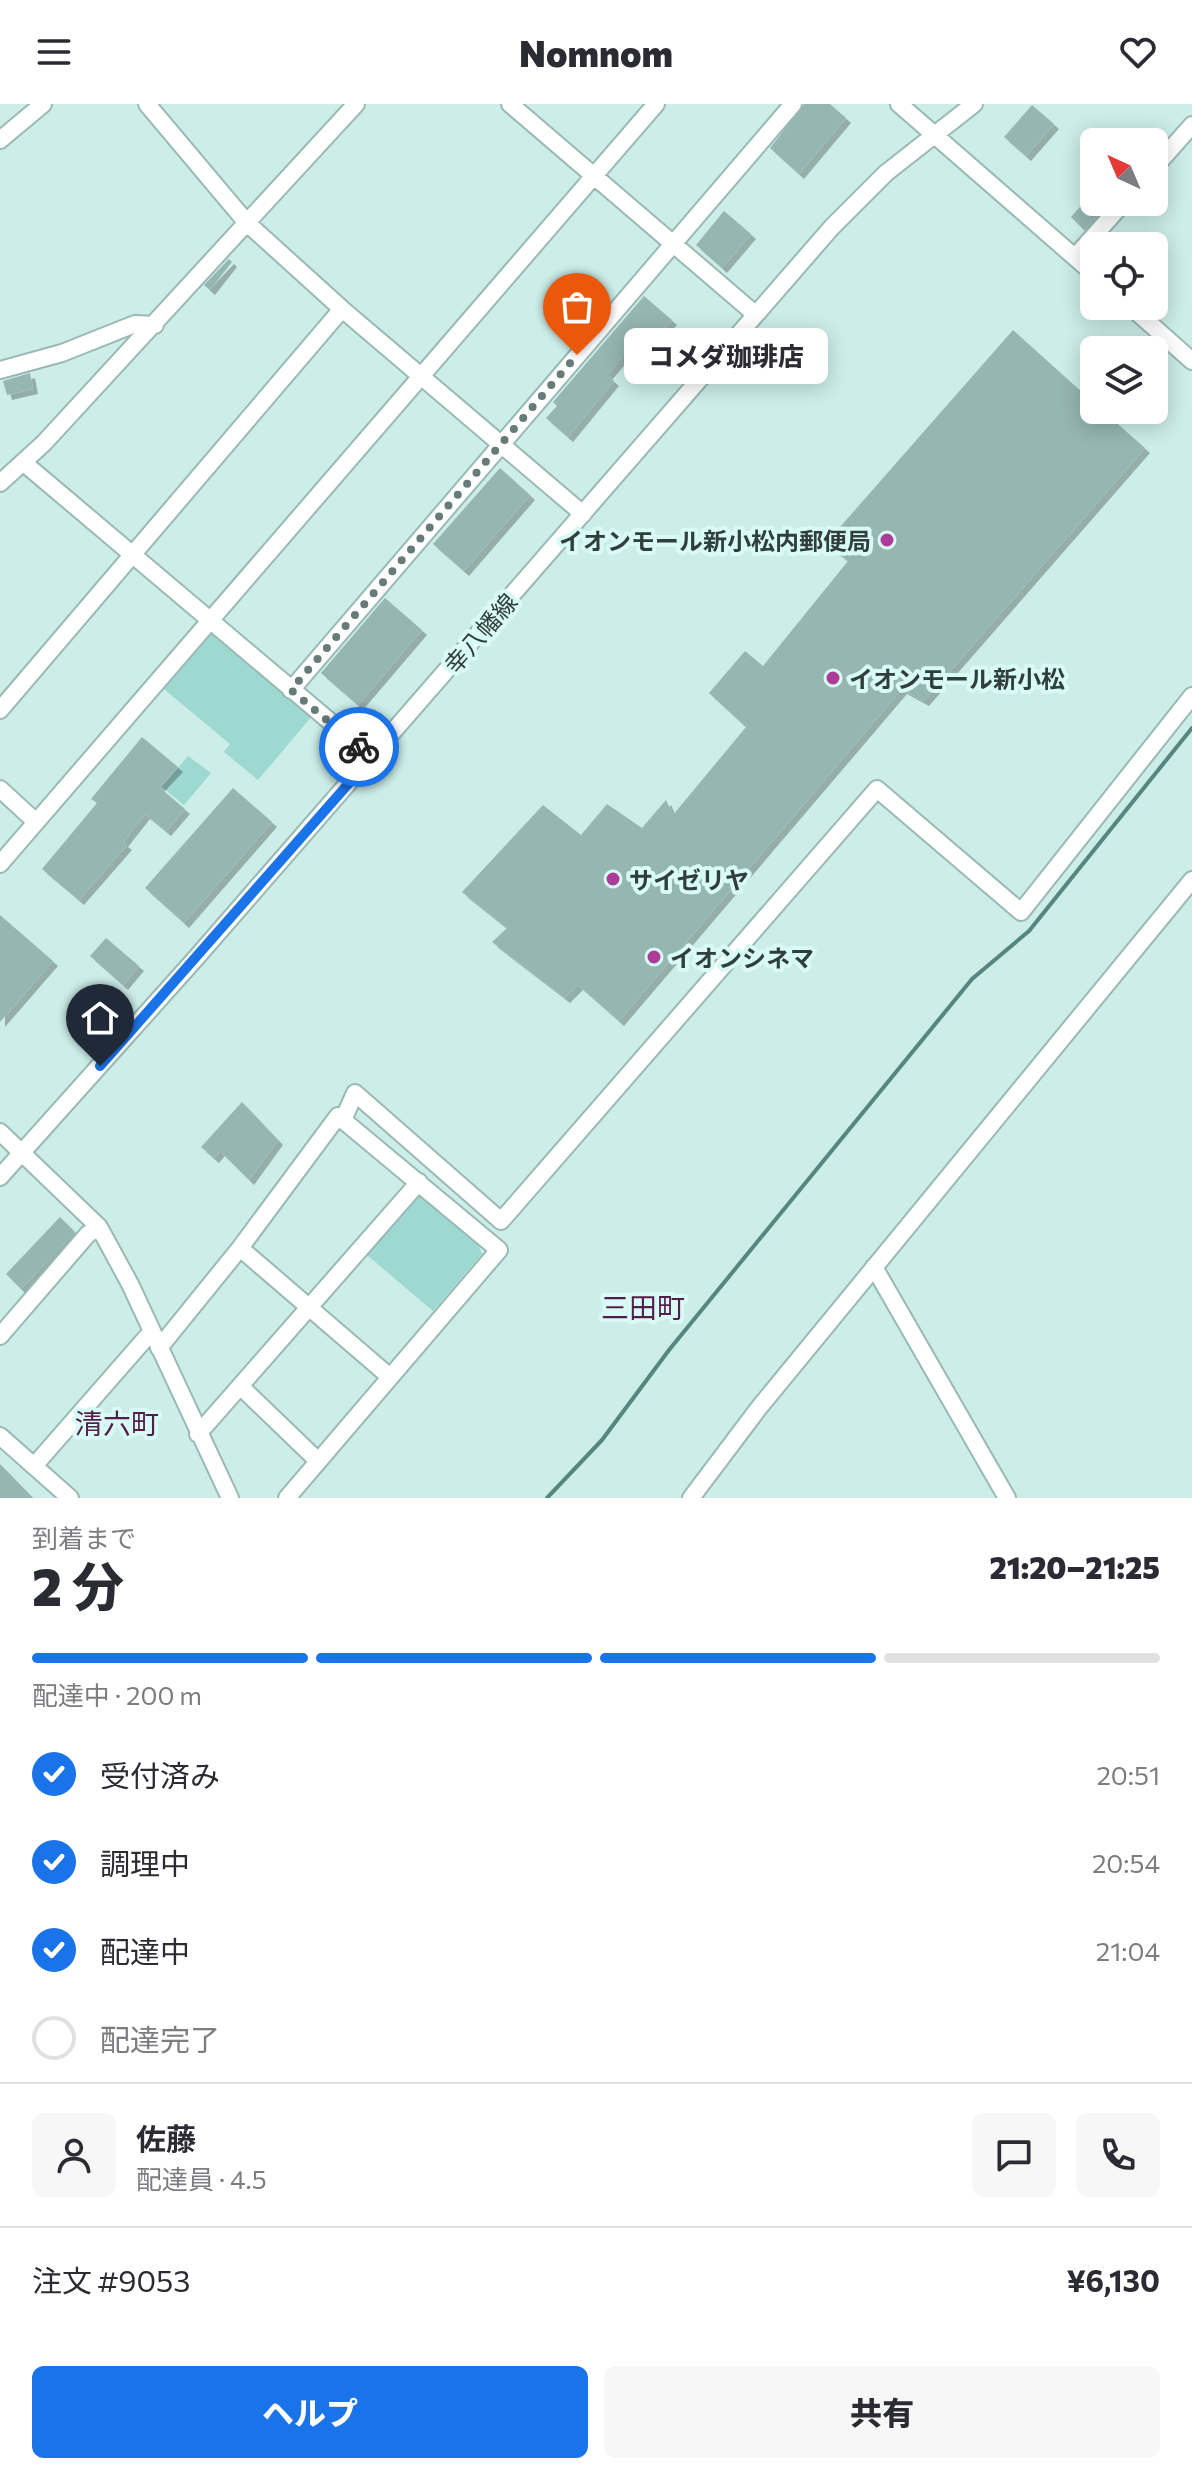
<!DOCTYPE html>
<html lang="ja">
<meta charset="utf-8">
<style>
:root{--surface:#fff;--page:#f7f7f7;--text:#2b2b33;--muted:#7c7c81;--line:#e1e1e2;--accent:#1a73e8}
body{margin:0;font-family:Commissioner,"Noto Sans JP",sans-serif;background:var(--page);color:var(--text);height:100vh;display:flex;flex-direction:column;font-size:30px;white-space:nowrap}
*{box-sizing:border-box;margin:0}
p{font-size:26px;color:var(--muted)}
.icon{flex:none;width:44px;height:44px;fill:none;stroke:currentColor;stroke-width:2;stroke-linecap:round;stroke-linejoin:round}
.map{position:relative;height:1394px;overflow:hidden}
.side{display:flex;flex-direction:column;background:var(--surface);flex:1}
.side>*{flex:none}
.needle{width:52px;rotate:316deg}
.fabs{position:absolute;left:1080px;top:24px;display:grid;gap:16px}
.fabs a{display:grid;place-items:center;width:88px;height:88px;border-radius:12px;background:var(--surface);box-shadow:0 4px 20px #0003;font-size:40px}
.pin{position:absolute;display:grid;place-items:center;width:68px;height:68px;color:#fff;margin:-82px -34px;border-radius:50% 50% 50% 0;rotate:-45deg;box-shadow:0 0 8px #0007}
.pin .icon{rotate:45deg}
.courier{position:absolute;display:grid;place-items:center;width:80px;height:80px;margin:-40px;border:6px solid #1a73e8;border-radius:50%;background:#fff;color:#222;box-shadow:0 2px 10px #0007}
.bubble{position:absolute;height:56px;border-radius:12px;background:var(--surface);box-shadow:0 4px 20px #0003;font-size:26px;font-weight:800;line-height:56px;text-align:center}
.head em{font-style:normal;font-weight:800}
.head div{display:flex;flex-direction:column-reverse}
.head{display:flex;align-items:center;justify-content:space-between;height:136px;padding:0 32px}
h1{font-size:52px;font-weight:800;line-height:60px}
.bar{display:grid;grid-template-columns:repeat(4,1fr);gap:12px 8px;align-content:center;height:96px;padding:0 32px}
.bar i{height:10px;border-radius:6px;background:var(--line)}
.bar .on{background:var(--accent)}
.bar p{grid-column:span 4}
.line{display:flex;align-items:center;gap:20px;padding:0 32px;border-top:2px solid var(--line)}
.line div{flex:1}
.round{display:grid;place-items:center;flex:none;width:84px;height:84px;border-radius:12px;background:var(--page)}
ol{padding:0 32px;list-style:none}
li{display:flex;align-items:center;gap:24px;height:88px}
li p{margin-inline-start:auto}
li .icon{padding:8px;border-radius:50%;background:var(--accent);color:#fff;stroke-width:4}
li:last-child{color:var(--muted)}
li i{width:44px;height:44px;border:4px solid var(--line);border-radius:50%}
.button{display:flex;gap:16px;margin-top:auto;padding:16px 32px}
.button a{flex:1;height:92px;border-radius:12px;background:var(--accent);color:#fff;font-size:32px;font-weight:800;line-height:92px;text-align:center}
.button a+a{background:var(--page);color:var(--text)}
header{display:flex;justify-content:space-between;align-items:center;height:104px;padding:0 32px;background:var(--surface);font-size:36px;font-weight:800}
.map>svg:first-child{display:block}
</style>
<header><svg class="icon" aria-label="menu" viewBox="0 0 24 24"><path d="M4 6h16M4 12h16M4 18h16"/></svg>Nomnom<svg class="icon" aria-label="heart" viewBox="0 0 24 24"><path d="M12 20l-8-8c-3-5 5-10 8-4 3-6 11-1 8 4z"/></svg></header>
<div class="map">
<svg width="1192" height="1394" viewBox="0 0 1192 1394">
<defs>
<filter id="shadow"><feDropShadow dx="5" dy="5" stdDeviation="0" flood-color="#0004"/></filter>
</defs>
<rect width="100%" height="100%" fill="#ccede8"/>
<!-- green -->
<path fill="#9dd9d1" d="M212 529 312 612 258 676 224 648 230 640 164 585Z
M188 652 211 669 184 701 162 683Z
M421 1091 479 1142 482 1150 433 1207 367 1151 414 1094Z"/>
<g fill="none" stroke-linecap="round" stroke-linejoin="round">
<!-- stream -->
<path stroke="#568680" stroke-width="4" d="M547 1394 602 1336 669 1246 972 875 1029 827 1192 624"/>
</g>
<!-- building -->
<path fill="#96b6b2" filter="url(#shadow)" d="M804 0H830L846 14 799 70 770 44Z
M1032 1 1054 20 1026 52 1004 33Z
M1094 87V98H1109L1084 126 1071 113Z
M724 107 751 130 722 164 696 141Z
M229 155 232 158 210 186 204 181Z
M644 192 672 216 640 255 629 245 607 271 614 277 568 333 546 314 557 302 553 298Z
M1013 226 1094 299V306H1102L1145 344 924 597 902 585 619 917 578 881 565 894 492 838 507 824 462 788 543 701 581 731 607 700 642 724 666 696 673 711 746 623 709 589 745 547 763 562 848 457 826 439Z
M30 269 33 285 7 291 3 277Z
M500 364 530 391 464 467 433 440Z
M385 494 422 526 358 601 321 569Z
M142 633 178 663 159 683 185 705 166 727 145 710 123 738 127 741 79 796 42 765 97 699 91 695Z
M233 684 272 718 184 819 145 784Z
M0 811 53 857 0 918Z
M106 834 139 862 123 881 90 852Z
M242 998 278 1036 249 1076 220 1047 214 1054 201 1043Z
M60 1113 75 1128 21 1185 6 1170Z
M0 1360 33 1394H0Z"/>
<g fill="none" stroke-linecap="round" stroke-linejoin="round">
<!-- minor casing -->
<g stroke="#99b9b4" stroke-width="20">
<path id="minor" d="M147 0 247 119 342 205 583 410
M510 0 755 210
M899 0 1094 170
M0 36 43 0
M1154 64 1192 21
M1075 153 1124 98
M1130 202 1192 257
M0 266 62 249 135 220 155 221
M24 359 372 653
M0 379 44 339 356 0
M291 586 793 0
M0 606 342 205
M0 685 36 718
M0 760 656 0
M343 1016 355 989 501 1117 877 685 1021 808 1192 592
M0 1028 99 1123 130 1180 230 1394
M0 1073 196 854 832 123 886 69 974 0
M240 1144 390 1273
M874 1163 1007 1394
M0 1232 88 1130 99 1123
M159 1244 240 1144 338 1012 499 1146 287 1394
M240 1282 318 1357
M198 1330 419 1078
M0 1332 70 1394
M34 1362 152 1227
M691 1394 758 1305 1192 776"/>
</g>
<!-- minor -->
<use href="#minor" stroke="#fff" stroke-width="16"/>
</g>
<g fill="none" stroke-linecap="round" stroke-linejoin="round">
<!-- done -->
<path stroke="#677b78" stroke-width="8" stroke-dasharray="0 14.4" d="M359 643 291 586 577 251"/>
<!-- route -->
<path stroke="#1a73e8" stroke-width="10" d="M100 962 372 653 359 643"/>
</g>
<!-- markers -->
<g fill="#ac3c98" stroke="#d9fbf5" stroke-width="3">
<circle cx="887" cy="436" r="8"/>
<circle cx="833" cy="574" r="8"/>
<circle cx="613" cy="775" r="8"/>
<circle cx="654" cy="853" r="8"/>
</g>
<g text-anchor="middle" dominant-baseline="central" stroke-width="8" stroke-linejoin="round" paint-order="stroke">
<!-- poi labels -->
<g font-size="24" font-weight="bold" fill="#303e3c" stroke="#d9fbf5" text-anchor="start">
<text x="871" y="436" text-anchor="end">イオンモール新小松内郵便局</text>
<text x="849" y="574">イオンモール新小松</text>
<text x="629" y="775">サイゼリヤ</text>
<text x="670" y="853">イオンシネマ</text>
</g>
<!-- street labels -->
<g font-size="24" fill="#303e3c" stroke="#d9fbf5">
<text transform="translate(480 529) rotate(-49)">幸八幡線</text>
</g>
<!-- quarter labels -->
<g font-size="28" fill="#541e4a" stroke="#d9fbf5">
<text x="643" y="1203">三田町</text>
<text x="117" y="1319">清六町</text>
</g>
</g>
</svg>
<div class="fabs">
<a><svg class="needle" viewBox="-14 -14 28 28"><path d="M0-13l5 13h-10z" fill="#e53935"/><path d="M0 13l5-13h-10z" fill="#7c7c81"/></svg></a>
<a><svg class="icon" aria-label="locate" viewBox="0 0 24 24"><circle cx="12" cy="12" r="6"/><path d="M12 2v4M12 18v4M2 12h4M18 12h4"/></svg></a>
<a><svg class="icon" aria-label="layers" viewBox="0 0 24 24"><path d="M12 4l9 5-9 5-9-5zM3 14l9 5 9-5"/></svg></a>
</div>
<div class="pin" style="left:577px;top:251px;background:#ea580c"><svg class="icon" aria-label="bag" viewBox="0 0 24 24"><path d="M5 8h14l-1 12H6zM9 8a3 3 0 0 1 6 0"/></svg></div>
<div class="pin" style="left:100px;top:962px;background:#1f2937"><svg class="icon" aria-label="home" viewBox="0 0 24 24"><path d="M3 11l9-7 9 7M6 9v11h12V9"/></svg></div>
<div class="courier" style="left:359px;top:643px"><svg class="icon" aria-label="bike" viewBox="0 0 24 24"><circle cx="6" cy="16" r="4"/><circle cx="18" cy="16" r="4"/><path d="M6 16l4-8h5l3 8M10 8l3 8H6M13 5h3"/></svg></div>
<div class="bubble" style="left:624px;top:224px;width:204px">コメダ珈琲店</div>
</div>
<section class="side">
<div class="head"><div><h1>2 分</h1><p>到着まで</p></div><em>21:20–21:25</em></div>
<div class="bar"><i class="on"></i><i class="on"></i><i class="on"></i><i></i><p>配達中 · 200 m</p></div>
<ol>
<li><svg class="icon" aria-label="check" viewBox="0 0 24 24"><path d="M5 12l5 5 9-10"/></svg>受付済み<p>20:51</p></li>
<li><svg class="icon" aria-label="check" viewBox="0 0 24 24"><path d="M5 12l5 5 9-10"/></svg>調理中<p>20:54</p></li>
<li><svg class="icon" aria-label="check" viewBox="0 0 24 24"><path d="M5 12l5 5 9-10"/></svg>配達中<p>21:04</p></li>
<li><i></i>配達完了</li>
</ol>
<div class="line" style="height:144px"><a class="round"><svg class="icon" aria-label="person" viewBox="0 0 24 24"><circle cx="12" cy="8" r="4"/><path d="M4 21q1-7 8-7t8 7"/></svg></a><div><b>佐藤</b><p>配達員 · 4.5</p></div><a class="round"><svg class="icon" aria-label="chat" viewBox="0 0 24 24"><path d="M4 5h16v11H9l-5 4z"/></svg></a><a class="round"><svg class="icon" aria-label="phone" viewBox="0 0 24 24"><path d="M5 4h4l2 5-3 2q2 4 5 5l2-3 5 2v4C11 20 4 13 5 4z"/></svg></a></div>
<div class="line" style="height:104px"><div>注文 #9053</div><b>¥6,130</b></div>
<div class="button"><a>ヘルプ</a><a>共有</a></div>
</section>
